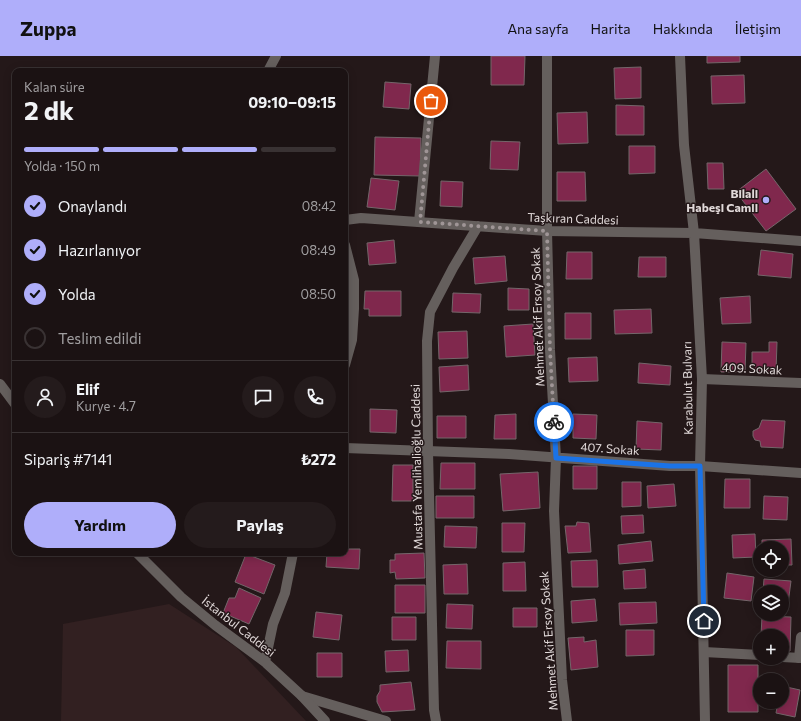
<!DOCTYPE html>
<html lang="tr">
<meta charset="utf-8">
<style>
:root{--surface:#1b1213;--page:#241b1c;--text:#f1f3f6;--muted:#a09ea0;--line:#393233;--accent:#afaefa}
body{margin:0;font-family:Commissioner,sans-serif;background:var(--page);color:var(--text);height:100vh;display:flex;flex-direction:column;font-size:15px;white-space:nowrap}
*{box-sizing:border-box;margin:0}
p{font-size:13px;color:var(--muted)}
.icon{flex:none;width:22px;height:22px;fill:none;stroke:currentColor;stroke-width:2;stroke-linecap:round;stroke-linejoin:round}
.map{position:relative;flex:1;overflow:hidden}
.side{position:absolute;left:12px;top:12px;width:336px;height:488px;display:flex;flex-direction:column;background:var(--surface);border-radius:8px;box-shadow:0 2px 10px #0003,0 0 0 1px var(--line)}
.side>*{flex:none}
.controls{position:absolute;left:753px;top:485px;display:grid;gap:8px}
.controls a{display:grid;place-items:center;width:36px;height:36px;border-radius:50%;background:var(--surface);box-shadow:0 2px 10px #0003,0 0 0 1px var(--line);font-size:20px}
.pin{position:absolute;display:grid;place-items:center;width:34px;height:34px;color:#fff;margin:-17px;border:2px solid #fff;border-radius:50%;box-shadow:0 1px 4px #0007}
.courier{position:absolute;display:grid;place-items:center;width:40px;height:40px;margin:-20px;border:3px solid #1a73e8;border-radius:50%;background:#fff;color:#222;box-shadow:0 1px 5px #0007}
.headline em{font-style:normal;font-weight:700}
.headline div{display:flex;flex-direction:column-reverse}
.headline{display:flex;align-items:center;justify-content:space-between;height:68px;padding:0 12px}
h1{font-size:26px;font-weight:700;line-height:30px}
.bar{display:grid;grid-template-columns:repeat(4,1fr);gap:6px 4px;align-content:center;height:48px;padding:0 12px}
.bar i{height:5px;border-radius:3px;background:var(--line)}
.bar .current{background:var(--accent)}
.bar p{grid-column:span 4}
.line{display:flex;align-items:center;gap:10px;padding:0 12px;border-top:1px solid var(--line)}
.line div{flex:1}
.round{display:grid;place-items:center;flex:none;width:42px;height:42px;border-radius:21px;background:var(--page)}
ol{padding:0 12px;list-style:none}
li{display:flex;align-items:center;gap:12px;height:44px}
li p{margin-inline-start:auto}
li .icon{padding:4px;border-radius:50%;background:var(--accent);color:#111;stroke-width:4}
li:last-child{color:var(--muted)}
li i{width:22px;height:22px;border:2px solid var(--line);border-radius:50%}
.button{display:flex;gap:8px;margin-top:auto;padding:8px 12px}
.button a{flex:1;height:46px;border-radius:24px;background:var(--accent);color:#111;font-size:16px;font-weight:700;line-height:46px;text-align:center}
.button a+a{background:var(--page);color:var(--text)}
header{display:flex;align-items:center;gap:24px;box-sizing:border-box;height:56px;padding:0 20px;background:var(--accent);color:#111}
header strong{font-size:19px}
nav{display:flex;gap:22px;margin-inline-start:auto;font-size:14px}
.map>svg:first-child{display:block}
</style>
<header>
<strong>Zuppa</strong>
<nav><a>Ana sayfa</a><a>Harita</a><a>Hakkında</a><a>İletişim</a></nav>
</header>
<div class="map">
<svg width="801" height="665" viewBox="0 0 801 665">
<rect width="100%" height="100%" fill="#241819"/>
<!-- built -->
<path fill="#322021" d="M169 548 236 591 306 665H61L63 568Z"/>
<!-- building -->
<path fill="#80284d" stroke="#74666a" d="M491 0H525L524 29H491Z
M707 0H740V6L707 7Z
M641 11V42L615 43 614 12Z
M744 19 745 47 712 48 711 20Z
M385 26 411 28 409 53 383 51Z
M616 49 644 50V79H616Z
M587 56 588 87 558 88 557 57Z
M375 81 421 82 420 120 374 119Z
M491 85 520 86 518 114 490 113Z
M629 90H655V117L629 118Z
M707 107H723L724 133H708Z
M766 113 796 153 766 175 736 136Z
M557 116H585L586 145H557Z
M371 122 399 125 395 154 367 151Z
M441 125 463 126 462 151 440 150Z
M394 184 396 207 369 209 367 187Z
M761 194 793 198 791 222 758 219Z
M567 196H592V223H566Z
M505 200 507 225 475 228 473 202Z
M639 201H666V221H638Z
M508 232 529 233V254H508Z
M365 235H401V260H369V253H364Z
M453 237 481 238 480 257 452 256Z
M750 240 751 267 722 268 720 242Z
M651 253 652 277 615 278 614 254Z
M565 257H591V283H565Z
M533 268 535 299 506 301 504 270Z
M467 275 468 302 439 303 438 276Z
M722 286 746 287 745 316H721Z
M769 286H777L776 316H752V296H769Z
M597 301 598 325 569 326 568 302Z
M639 307 671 310 670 329 638 327Z
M468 309 469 334 440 336 439 311Z
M370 353 397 354 396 377 370 376Z
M516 358V383H494L495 359Z
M573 358 597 359 596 383 573 382Z
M437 360H466V382H437Z
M762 364 785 365 783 392 761 391 760 385 755 384 753 380V375L759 372Z
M637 365 662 367 661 394 636 393Z
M441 407H475V433H440Z
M393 409H413V445H392Z
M573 410H597V433H573Z
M538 416 540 452 503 455 500 418Z
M725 423H750V452H724Z
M622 426H641V450L622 451Z
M674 428 676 450 648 452 647 430Z
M436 440H474V462H436Z
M764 440 788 441 787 464 763 463Z
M643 459 644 477 622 478 621 460Z
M577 466 589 467 591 496 568 497 565 470H576Z
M502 467H525L524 496H502Z
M445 470 477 471 476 492 444 491Z
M755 478 756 501 733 502 732 479Z
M791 483 792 509H782V492H762V484Z
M651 485 653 505 619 508 618 489Z
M345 493H360L359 513 326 511 327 497H345Z
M424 497 425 522 396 523 395 516 390 517V504H395V498Z
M246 498 275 509 264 538 235 526Z
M597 504 598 531H572L571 505Z
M525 506 526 535H503V507Z
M467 508 468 538H444L443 509Z
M645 513 646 532 624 533 623 515Z
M727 517 754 521 751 545 724 542Z
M764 523 791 525 788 548H782V536H763Z
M395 529H425V557H395Z
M239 532 261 542 249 568 223 557 229 542H235Z
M595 543 597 565 572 567 571 545Z
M656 546 657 567 620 569 619 547Z
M447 548 473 549 472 573 446 572Z
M513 552H537V571H513Z
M316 556 342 559 339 584 313 581Z
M762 560 791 561 790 595H782V580H761Z
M392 561H416V584H392Z
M626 574H654V599L626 600Z
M584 581V586L596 584 598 611 571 614 568 582Z
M447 585H481V613L446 612Z
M408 594 409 615 386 616 385 595Z
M317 597H342V621H317Z
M728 609H758V656H728Z
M411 626 415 654 382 656 377 646V640L380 635V629Z
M782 630 800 634 795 661 776 657 778 646H782Z"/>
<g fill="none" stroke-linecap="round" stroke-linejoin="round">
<!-- minor -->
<path stroke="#655f5d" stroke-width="10" d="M547 0V175L550 294 556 402 554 455 562 624 567 665
M419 166 435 0
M702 323 801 327
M345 392 509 398 670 410H700L801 417
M704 596 760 599
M782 601 801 602
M302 640 386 665"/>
<!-- tertiary -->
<path stroke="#655f5d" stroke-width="10" d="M680 0 684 89 694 177 702 323 700 410 705 665
M268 15 276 0
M345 164 361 162 547 175 694 177 801 185
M345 189 354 224V253L352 284 345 309
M0 328 15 348
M137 497 181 541 215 569 265 606 302 640 325 665
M799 602 801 581
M265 606 273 568 285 537 293 497
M436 665 434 654 428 395 427 285 430 256 453 212 478 170"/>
</g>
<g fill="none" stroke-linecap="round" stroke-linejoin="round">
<!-- done -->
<path stroke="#9f9596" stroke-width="4" stroke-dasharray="0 7.2" d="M431 45 420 166 547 175 550 294 554 366"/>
<!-- route -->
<path stroke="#1a73e8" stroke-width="5" d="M554 366 556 402 670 410H700L704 565"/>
</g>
<!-- markers -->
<circle fill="#afaefa" stroke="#241819" stroke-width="1.5" cx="766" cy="144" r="4"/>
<g text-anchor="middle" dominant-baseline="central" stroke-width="3" stroke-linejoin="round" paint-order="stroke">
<!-- poi labels -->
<g font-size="12" font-weight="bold" fill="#e1d9d9" stroke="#241819" text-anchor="end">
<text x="758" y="137">Bilali<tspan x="758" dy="14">Habeşi Camii</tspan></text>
</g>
<!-- street labels -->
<g font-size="12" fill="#e1d9d9" stroke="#241819">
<text transform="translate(573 162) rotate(2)">Taşkıran Caddesi</text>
<text transform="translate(537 261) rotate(-92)">Mehmet Akif Ersoy Sokak</text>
<text transform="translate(752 312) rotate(3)">409. Sokak</text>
<text transform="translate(687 332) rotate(-91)">Karabulut Bulvarı</text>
<text transform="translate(610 392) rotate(4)">407. Sokak</text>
<text transform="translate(416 411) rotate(-91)">Mustafa Yemlihalioğlu Caddesi</text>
<text transform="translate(239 570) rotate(38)">İstanbul Caddesi</text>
<text transform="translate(548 585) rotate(-94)">Mehmet Akif Ersoy Sokak</text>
</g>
</g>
</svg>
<div class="controls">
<a><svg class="icon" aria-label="locate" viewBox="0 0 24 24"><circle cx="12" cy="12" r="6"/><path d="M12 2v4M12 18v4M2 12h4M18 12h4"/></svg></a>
<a><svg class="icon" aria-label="layers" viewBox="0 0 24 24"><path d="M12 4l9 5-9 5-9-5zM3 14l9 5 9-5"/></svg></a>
<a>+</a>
<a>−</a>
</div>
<div class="pin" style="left:431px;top:45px;background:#ea580c"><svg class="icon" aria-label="bag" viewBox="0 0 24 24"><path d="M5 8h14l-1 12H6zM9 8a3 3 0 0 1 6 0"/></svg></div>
<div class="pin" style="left:704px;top:565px;background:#1f2937"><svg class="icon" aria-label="home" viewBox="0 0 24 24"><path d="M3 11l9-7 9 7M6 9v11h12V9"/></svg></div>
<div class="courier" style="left:554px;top:366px"><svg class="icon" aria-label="bike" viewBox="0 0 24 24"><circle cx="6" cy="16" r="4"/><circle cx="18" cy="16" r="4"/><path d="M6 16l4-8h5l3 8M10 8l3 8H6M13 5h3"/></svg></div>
<section class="side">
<div class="headline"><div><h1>2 dk</h1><p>Kalan süre</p></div><em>09:10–09:15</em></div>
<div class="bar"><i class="current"></i><i class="current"></i><i class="current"></i><i></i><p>Yolda · 150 m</p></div>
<ol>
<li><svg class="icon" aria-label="check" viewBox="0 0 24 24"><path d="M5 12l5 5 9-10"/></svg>Onaylandı<p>08:42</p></li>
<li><svg class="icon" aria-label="check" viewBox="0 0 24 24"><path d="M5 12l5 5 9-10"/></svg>Hazırlanıyor<p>08:49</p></li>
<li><svg class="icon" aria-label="check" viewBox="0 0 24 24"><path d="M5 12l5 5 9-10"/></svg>Yolda<p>08:50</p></li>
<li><i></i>Teslim edildi</li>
</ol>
<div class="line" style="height:72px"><a class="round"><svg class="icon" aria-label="person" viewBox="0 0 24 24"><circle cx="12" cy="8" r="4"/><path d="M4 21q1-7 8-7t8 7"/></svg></a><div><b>Elif</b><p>Kurye · 4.7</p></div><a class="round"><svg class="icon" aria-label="chat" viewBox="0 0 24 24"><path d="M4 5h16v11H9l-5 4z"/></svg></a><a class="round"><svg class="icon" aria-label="phone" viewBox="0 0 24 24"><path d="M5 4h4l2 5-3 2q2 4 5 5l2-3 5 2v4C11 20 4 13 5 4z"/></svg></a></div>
<div class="line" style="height:52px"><div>Sipariş #7141</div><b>₺272</b></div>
<div class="button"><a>Yardım</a><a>Paylaş</a></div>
</section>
</div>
